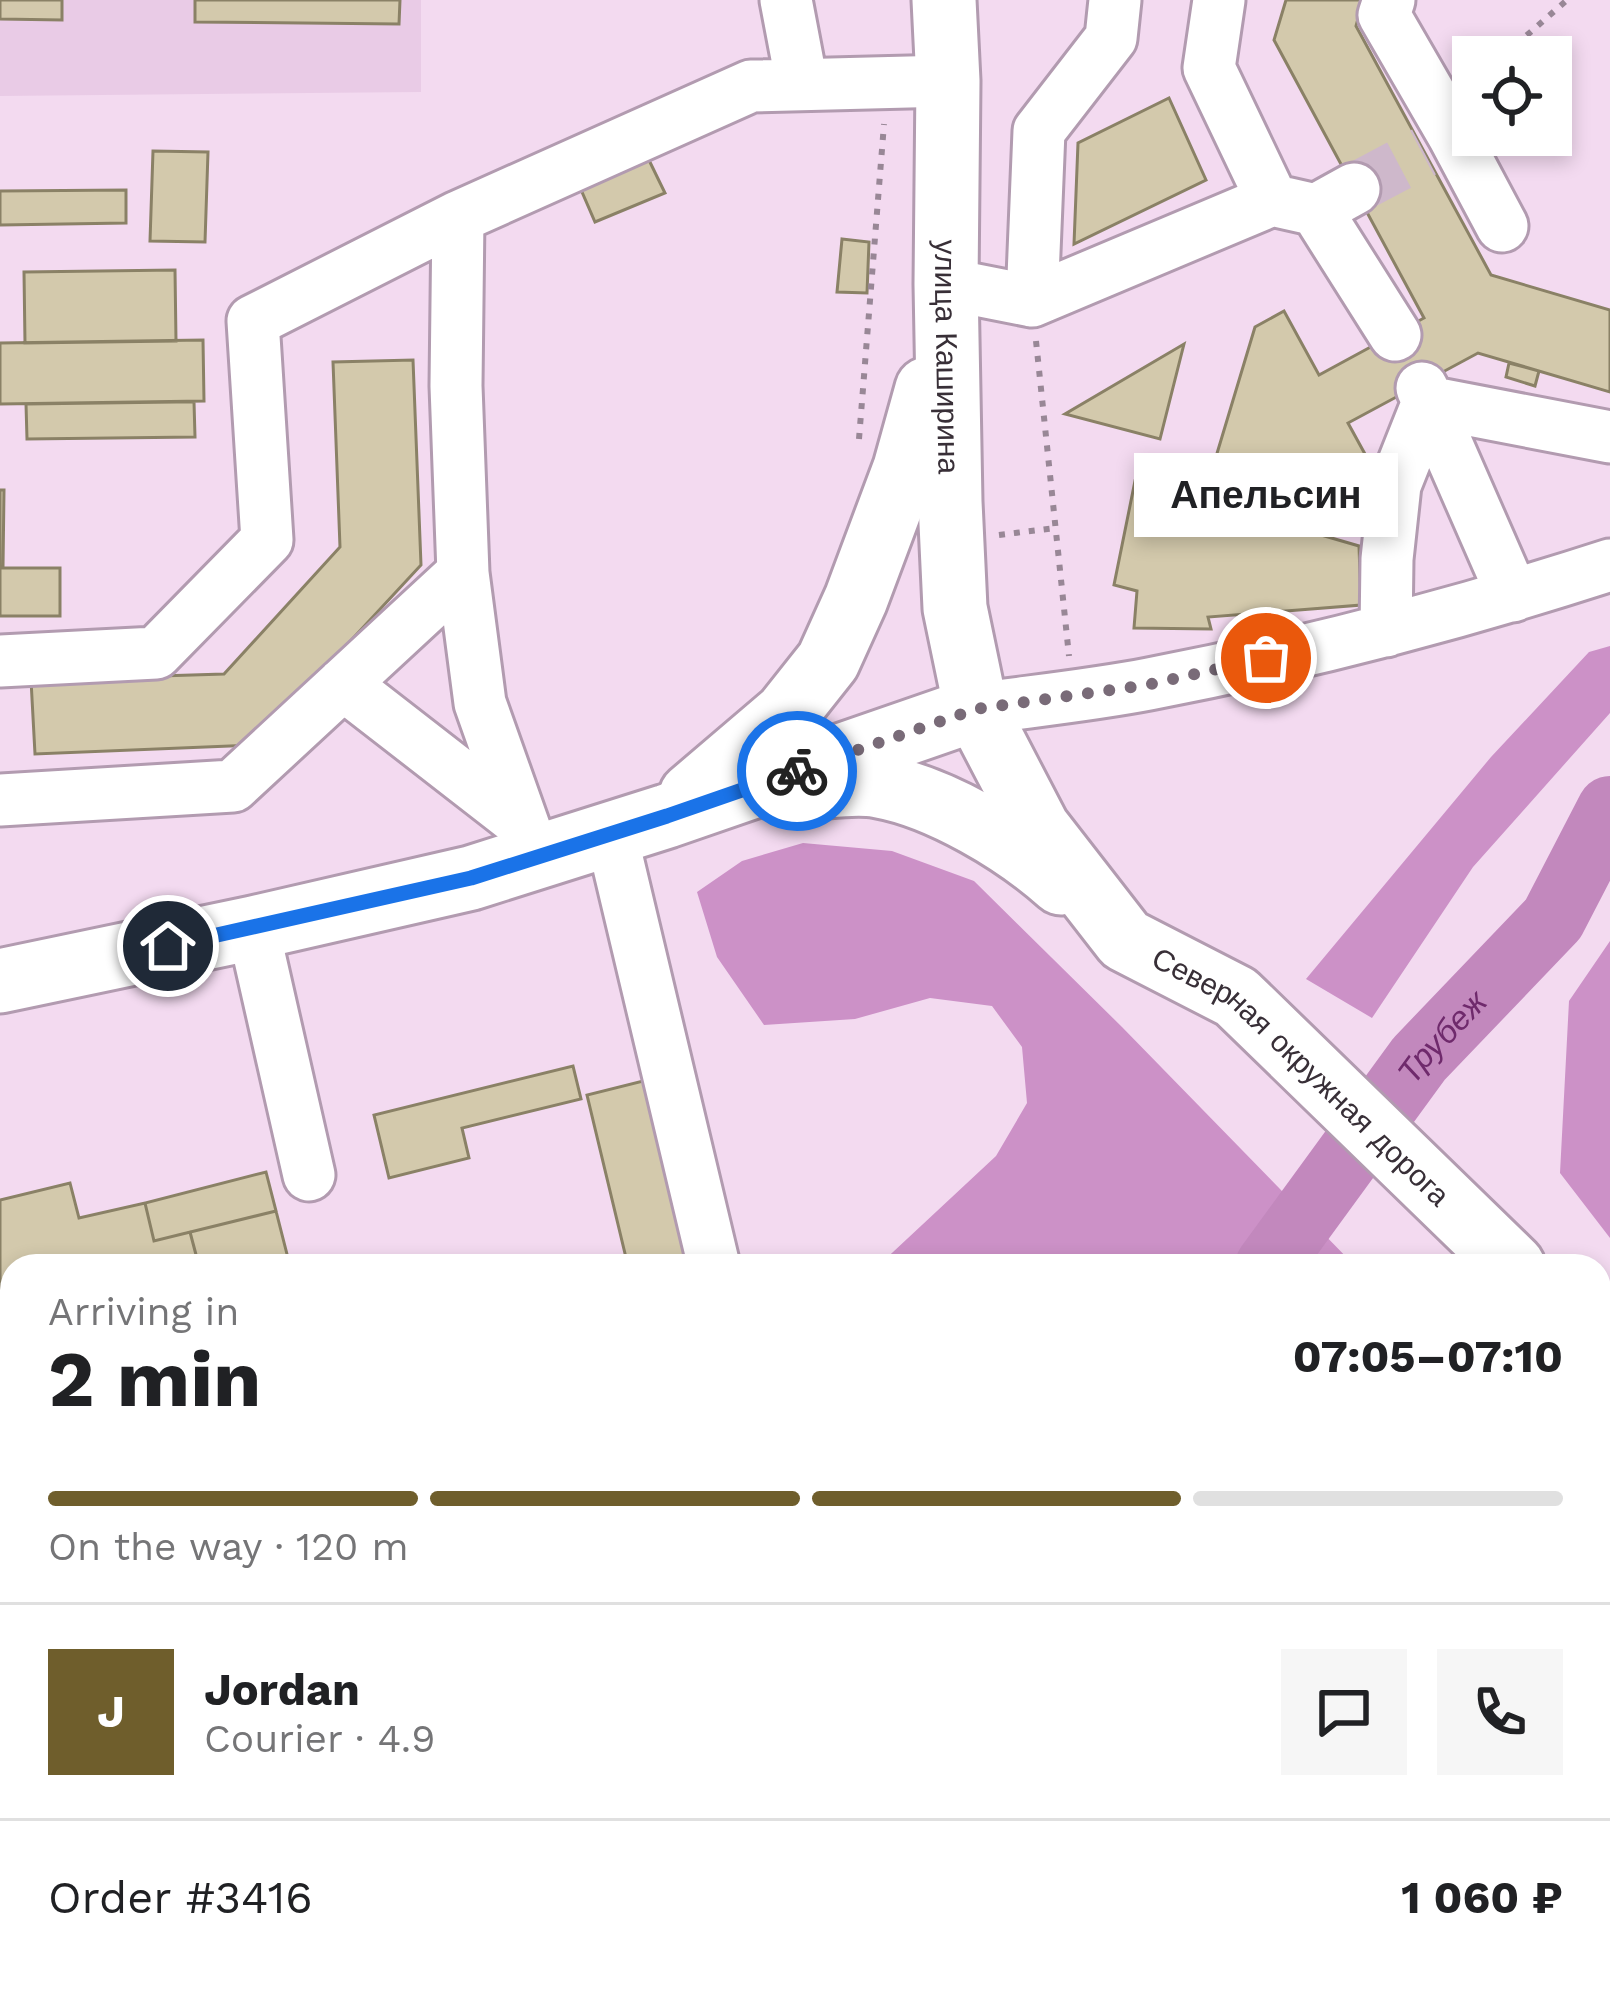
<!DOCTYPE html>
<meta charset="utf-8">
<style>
:root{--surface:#fff;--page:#f6f6f6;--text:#202124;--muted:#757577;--line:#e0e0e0;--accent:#6f5e2c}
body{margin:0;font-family:"Work Sans",sans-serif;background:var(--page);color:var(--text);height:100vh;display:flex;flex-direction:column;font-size:45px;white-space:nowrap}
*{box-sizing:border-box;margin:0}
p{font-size:39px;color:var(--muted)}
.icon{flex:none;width:66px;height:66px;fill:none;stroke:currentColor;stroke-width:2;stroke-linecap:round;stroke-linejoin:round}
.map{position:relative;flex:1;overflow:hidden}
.drawer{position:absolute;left:0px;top:1254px;width:1611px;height:744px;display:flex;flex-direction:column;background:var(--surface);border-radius:36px 36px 0 0;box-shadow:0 6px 18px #0003}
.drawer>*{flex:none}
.controls{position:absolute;left:1452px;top:36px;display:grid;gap:24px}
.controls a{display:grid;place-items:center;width:120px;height:120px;border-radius:0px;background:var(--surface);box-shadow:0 6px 18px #0003;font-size:60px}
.pin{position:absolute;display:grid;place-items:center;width:102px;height:102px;color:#fff;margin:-51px;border:6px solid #fff;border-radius:50%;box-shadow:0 3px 12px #0007}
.courier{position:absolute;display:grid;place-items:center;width:120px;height:120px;margin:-60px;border:9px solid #1a73e8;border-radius:50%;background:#fff;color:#222;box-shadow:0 3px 15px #0007}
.bubble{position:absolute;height:84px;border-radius:0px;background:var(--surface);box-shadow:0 6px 18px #0003;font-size:39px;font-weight:700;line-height:84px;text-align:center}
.headline em{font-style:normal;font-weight:700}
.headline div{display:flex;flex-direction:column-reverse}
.headline{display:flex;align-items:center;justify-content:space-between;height:204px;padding:0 48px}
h1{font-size:78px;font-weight:700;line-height:90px}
.bar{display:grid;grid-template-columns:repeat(4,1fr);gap:18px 12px;align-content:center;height:144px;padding:0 48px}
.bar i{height:15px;border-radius:9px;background:var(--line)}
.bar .current{background:var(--accent)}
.bar p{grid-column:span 4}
.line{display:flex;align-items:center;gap:30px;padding:0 48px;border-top:3px solid var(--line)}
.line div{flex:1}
.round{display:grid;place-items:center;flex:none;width:126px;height:126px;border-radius:0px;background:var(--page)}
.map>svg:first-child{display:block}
</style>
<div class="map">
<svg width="1610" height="1998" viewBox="0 0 1610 1998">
<rect width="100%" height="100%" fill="#f3daf0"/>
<!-- built -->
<path fill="#e9cbe6" d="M0 0H421V92L0 96Z"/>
<!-- forest -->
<path fill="#cc91c7" d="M1610 646V713L1473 867 1372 1018 1306 979 1491 757 1589 652Z
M803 843 892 851 974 881 1122 1027 1355 1266H878L996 1156 1027 1103 1022 1047 992 1006 930 998 855 1019 764 1025 717 957 697 892 742 861Z
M1610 941V1238L1560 1173 1569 1001Z
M12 1757V1986H626L615 1998H0V1763Z"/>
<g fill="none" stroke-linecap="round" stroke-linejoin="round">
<!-- river -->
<g stroke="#c288bd" stroke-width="66">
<path id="s1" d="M1268 1266 1419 1059 1553 919 1610 809"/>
<path d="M0 1919 12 1915"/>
</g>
</g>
<!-- building -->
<path fill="#d3c9ac" stroke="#8a8166" stroke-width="3" d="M0 0H62V20L0 19Z
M195 0H400L399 24 195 22Z
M1286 0H1363L1356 26 1491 275 1610 310V392L1478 353 1348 423 1371 465 1360 503 1215 460 1255 327 1284 311 1319 375 1424 318 1274 40Z
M1169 98 1206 180 1074 244 1078 143Z
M153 151 208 152 205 242 150 241Z
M646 154 665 193 595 222 579 185Z
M126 190V223L0 225V191Z
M842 239 869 242 867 293 837 292Z
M175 270 176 341 25 343 24 272Z
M203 340 204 401 0 404V343Z
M1184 344 1160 439 1065 414Z
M413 360 421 565 254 745 35 754 31 680 224 674 340 547 333 362Z
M1509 363 1539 371 1535 386 1506 377Z
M176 402H194L195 437 27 439 26 404Z
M1135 481 1359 546 1361 605 1208 617 1211 629 1134 628 1137 591 1114 585Z
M0 490H4L3 568H60V616H0Z
M573 1066 581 1099 462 1128 469 1158 389 1178 374 1115Z
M651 1079 697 1266H628L587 1095Z
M266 1172 276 1211 154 1241 145 1203Z
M70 1183 79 1218 145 1203 154 1241 190 1232 199 1266H12V1479L0 1431V1200Z
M276 1211 290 1266H199L190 1232Z"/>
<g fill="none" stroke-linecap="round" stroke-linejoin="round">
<!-- minor-tunnel -->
<path stroke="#ceb8cb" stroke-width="51" stroke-dasharray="51 26" stroke-linecap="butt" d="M1354 189 1424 152"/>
<!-- minor casing -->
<g stroke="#b29bb0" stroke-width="57">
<path id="minor" d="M786 0 802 84
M1219 0 1209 68 1272 200
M1389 0 1384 15 1454 136 1502 226
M1316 210 1395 335
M946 284 1032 301 1272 200 1316 210 1354 189
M1032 301 1039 131 1111 38 1115 0
M1422 388 1513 596
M1428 402 1610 437
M463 573 480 703 535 858
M1386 631 1387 559 1395 485 1428 402
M0 661 156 653 267 540 253 321 458 217 751 86 948 81
M343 684 522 823
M976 709C1033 701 1092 695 1149 684 1305 654 1459 614 1610 565
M0 800 233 786 463 573 456 386 458 217
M611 833 714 1266
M253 928 309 1175
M0 1617 12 1614
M1599 1643 1610 1631
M0 1731 12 1725
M1191 1998 1211 1986"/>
</g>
<!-- major casing -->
<g stroke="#b29bb0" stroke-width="69">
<g id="major">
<path id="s2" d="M944 0 948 81 946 284 950 502 955 608 976 709 1038 828 1125 940 1236 997 1513 1266"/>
<path d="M803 788C827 787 856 781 879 786 940 797 1015 842 1061 883"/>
<path d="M691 795 786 714 828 661 856 599 905 468 927 389"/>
<path d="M0 981 253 928 471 878 667 816 976 709"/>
<path d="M1599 1351 1610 1362"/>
</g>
</g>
<!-- path -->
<path stroke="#988796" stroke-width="6" stroke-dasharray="6 9" stroke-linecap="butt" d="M1506 57 1518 43 1567 0
M1036 341 1069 656
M859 439 884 124
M999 535 1055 528
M1599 1430 1610 1441"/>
<!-- minor -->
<use href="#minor" stroke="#fff" stroke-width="51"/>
<!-- major -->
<use href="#major" stroke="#fff" stroke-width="63"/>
</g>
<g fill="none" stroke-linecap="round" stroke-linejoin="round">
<!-- done -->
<path stroke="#796b78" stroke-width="12" stroke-dasharray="0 21.6" d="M797 771 976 709 1147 685 1266 658"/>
<!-- route -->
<path stroke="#1a73e8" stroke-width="15" d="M168 946 471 878 667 816 797 771"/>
</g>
<g text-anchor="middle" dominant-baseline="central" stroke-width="12" stroke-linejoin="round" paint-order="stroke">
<!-- street labels -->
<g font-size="30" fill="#382f37" stroke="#f3daf0">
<text stroke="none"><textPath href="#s2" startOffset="357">улица Каширина</textPath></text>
<text stroke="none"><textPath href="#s2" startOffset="1212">Северная окружная дорога</textPath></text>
</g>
<!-- water labels -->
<g font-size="33" font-style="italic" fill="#6f2a6c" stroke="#f3daf0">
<text stroke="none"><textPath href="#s1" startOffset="288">Трубеж</textPath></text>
</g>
</g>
</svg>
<div class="controls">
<a><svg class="icon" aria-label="locate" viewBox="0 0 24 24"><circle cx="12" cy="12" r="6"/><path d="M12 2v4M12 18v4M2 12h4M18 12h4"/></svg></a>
</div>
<div class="pin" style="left:1266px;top:658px;background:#ea580c"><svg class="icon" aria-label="bag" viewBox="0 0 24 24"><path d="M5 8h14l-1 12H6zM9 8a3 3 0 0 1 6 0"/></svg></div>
<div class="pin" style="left:168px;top:946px;background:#1f2937"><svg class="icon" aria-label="home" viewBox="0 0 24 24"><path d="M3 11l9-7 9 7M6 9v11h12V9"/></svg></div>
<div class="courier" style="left:797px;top:771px"><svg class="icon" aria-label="bike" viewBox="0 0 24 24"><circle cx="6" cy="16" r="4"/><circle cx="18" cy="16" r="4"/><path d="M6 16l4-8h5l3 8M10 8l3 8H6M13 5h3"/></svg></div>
<div class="bubble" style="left:1134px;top:453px;width:264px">Апельсин</div>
<section class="drawer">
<div class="headline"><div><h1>2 min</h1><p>Arriving in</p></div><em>07:05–07:10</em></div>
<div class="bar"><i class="current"></i><i class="current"></i><i class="current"></i><i></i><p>On the way · 120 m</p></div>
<div class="line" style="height:216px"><b class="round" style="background:var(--accent);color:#fff">J</b><div><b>Jordan</b><p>Courier · 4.9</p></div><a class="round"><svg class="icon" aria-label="chat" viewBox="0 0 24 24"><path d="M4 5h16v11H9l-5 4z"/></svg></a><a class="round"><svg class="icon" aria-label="phone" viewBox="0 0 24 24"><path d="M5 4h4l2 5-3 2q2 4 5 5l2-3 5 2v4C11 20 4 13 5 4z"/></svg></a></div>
<div class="line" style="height:156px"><div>Order #3416</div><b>1 060 ₽</b></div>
</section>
</div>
